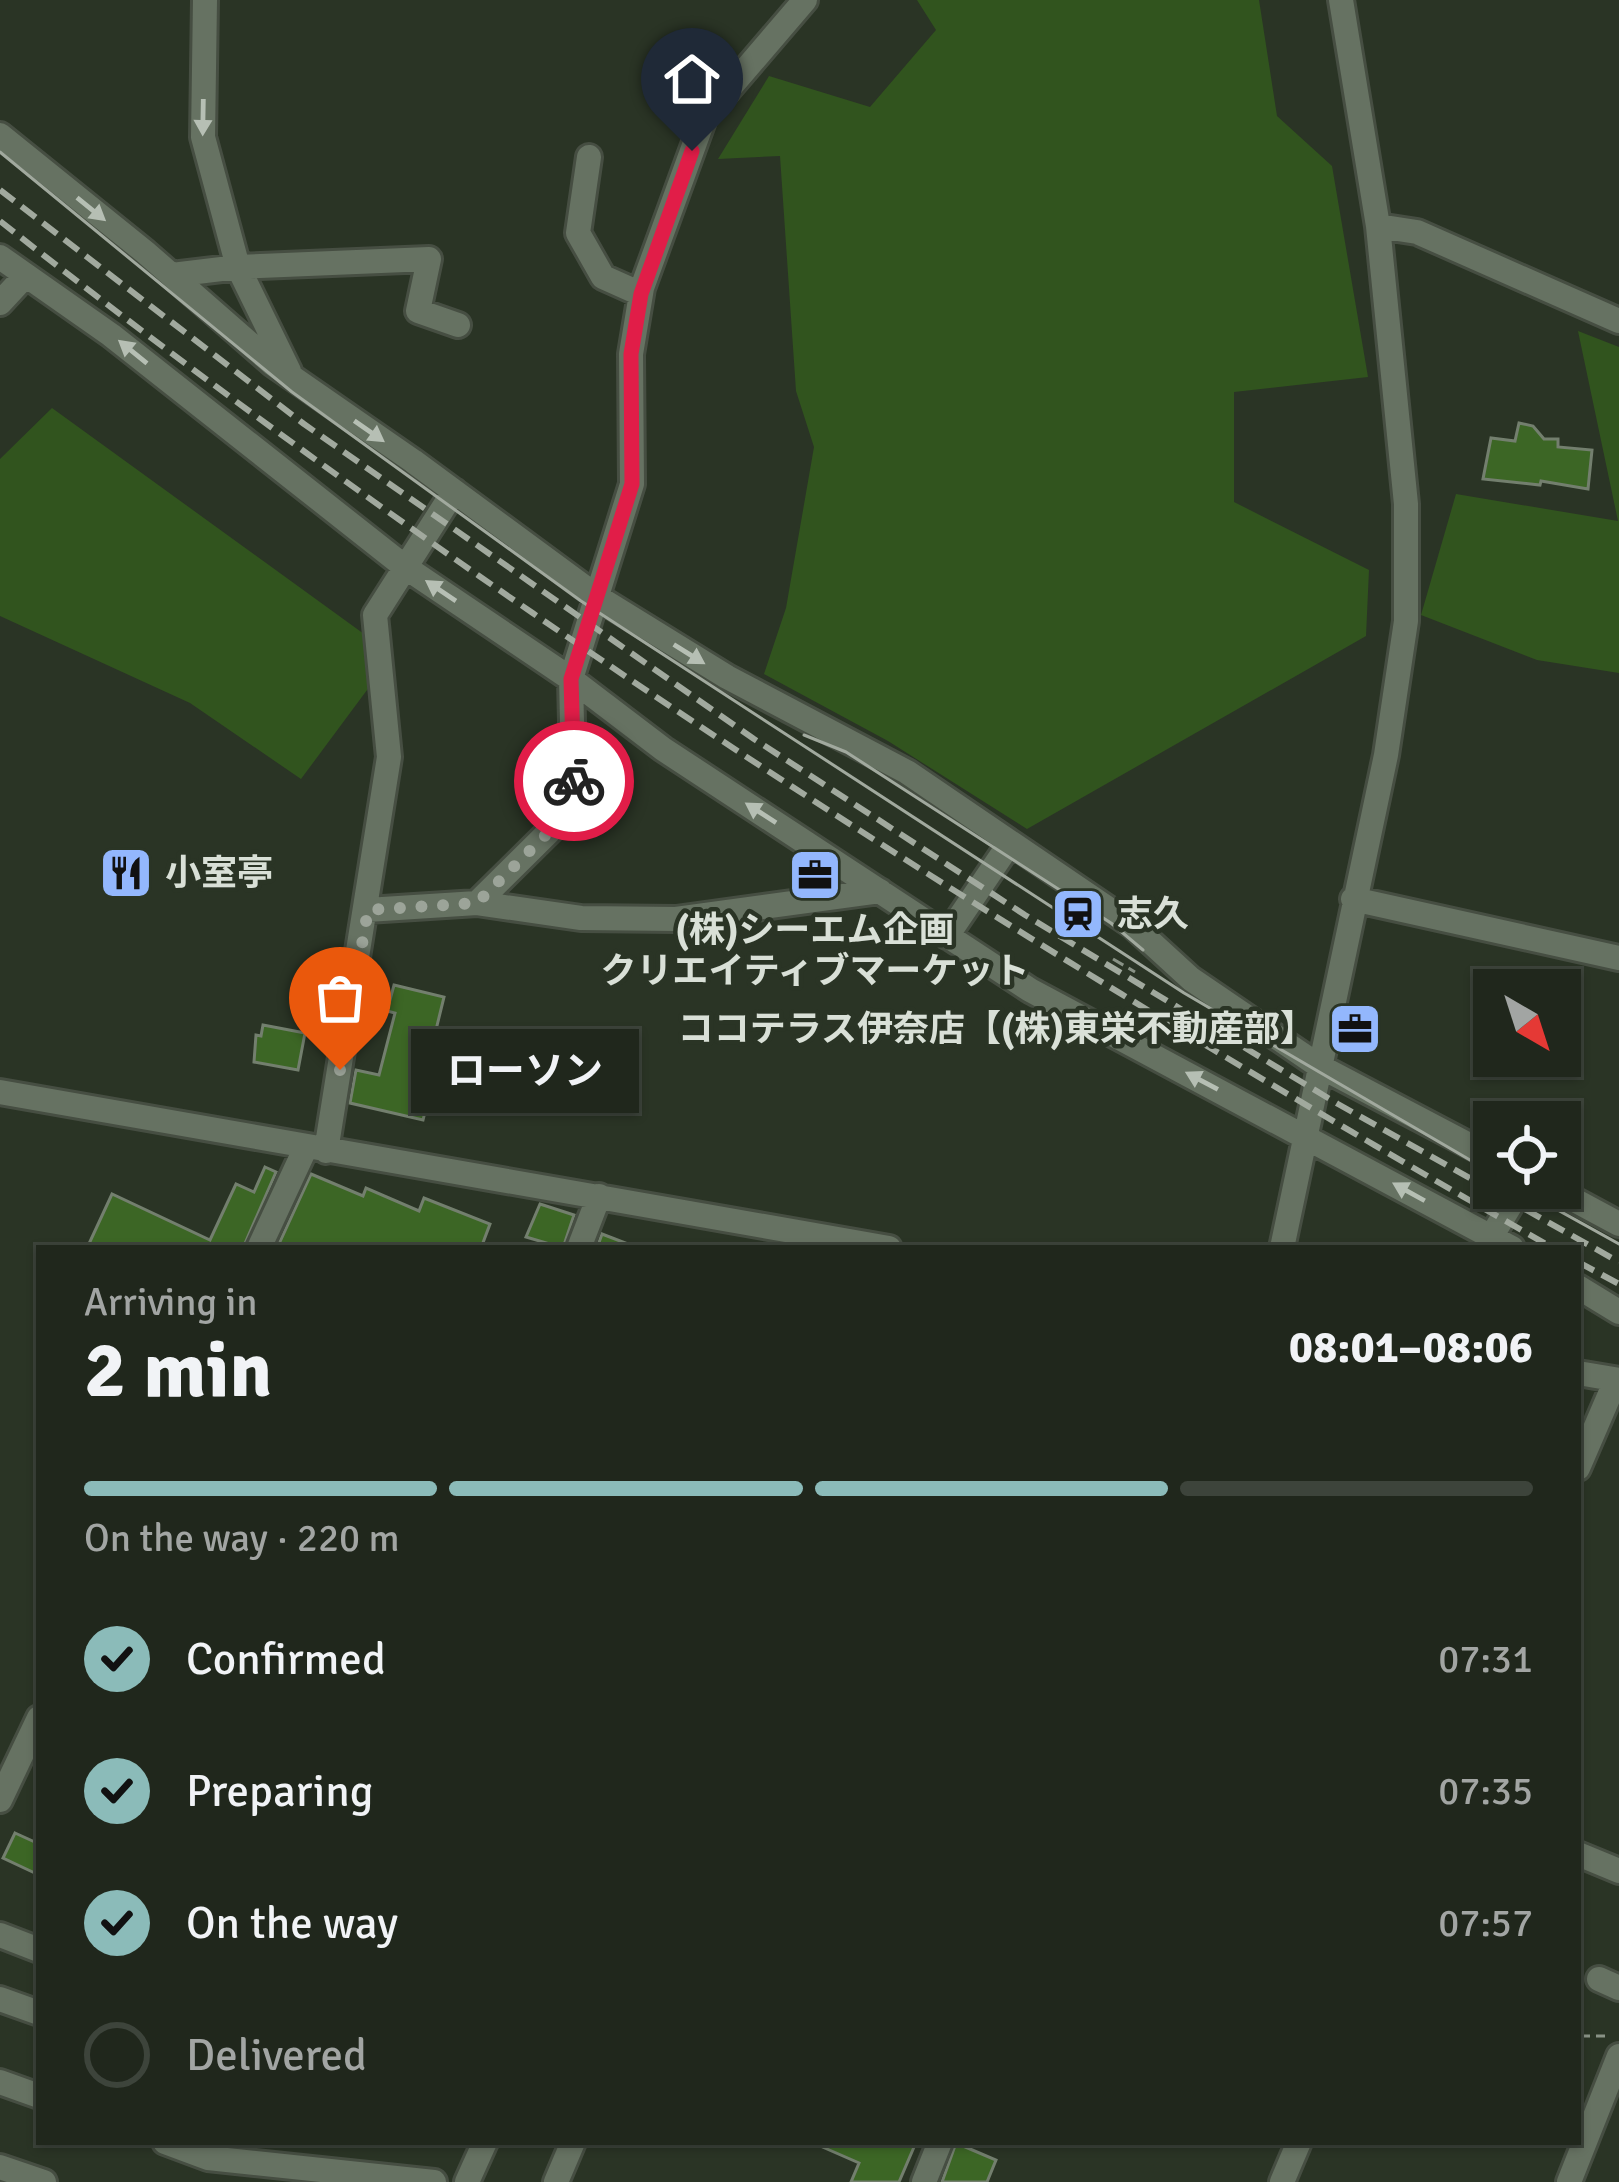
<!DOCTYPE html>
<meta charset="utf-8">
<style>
:root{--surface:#20271c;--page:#282f25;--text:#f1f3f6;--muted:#a2a5a3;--line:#3d443b;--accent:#8bbbb9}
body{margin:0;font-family:Signika,"Noto Sans JP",sans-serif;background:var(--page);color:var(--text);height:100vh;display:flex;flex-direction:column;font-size:45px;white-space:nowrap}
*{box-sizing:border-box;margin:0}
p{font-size:39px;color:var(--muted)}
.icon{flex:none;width:66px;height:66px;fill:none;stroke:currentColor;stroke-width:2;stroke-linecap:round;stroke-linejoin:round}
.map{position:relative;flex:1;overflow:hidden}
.sheet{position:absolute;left:36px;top:1245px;width:1545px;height:900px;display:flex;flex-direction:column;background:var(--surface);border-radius:0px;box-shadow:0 3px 9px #0004,0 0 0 3px var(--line)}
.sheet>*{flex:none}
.needle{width:78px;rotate:141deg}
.buttons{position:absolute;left:1473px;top:969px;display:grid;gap:24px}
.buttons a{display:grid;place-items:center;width:108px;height:108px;border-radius:0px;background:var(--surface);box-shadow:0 3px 9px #0004,0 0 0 3px var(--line);font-size:60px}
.pin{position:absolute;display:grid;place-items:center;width:102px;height:102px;color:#fff;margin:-123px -51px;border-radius:50% 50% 50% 0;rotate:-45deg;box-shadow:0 0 12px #0007}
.pin .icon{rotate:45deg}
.courier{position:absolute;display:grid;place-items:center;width:120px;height:120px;margin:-60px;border:9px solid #e11d48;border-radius:50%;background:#fff;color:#222;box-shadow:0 3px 15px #0007}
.bubble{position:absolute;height:84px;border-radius:0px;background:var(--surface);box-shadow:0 3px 9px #0004,0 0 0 3px var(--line);font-size:39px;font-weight:700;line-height:84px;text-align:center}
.summary em{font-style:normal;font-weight:700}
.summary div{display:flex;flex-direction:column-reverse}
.summary{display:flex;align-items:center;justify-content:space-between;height:204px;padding:0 48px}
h1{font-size:78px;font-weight:700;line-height:90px}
.bar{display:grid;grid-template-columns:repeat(4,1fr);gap:18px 12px;align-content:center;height:144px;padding:0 48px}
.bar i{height:15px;border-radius:9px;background:var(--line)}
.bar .selected{background:var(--accent)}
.bar p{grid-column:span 4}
ol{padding:0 48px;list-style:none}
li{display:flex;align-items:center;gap:36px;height:132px}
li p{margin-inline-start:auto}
li .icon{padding:12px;border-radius:50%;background:var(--accent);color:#111;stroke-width:4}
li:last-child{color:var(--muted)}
li i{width:66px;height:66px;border:6px solid var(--line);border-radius:50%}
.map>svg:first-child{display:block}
</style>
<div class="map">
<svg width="1619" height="2182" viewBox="0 0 1619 2182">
<rect width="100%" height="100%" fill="#2a3425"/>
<!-- green -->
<path fill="#31541e" d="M917 0H1259L1277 116 1332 166 1368 377 1234 392V502L1369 570 1366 636 1027 829 888 741 764 674 786 608 814 447 796 391 780 156 718 159 769 76 870 107 936 30Z
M1578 331 1619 347V673L1537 660 1421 615 1456 494 1618 521Z
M52 408 393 655 301 779 190 703 0 616V459Z"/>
<!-- building -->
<path fill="#3c6625" stroke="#737f6e" stroke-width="3" d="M1519 423 1533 426 1544 439H1558V447L1592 450 1588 489 1541 481 1540 485 1483 479 1491 438 1515 441Z
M120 866 138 868 135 893 116 890Z
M394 985 444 997 434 1038 443 1040 423 1120 350 1103 356 1070 379 1075 395 1013 387 1011Z
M1350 1017 1365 1022 1361 1044 1345 1041Z
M263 1025 305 1033 298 1070 254 1062 256 1035 261 1036Z
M265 1167 276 1172 243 1248H87L112 1194 210 1240 236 1184 254 1192Z
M311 1174 363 1196 366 1188 419 1211 424 1198 490 1224 481 1248H277Z
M540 1204 574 1215 563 1248 526 1237Z
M602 1234 636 1247 635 1248H597Z
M15 1833 39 1844V1875L3 1858Z
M811 2142H904L914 2147 899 2182H851L859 2163Z
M956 2143 996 2160 987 2182H942Z"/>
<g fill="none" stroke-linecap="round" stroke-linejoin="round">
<!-- minor casing -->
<g stroke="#464e42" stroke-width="30">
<path id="minor" d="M205 0 203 137 238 267 289 371
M0 135 145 252 273 364 413 461 599 598 727 677 907 772 1132 925 1191 979 1319 1066 1494 1158
M589 157 578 233 603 277 641 294
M1378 226 1417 232 1619 321
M0 257 111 335 405 567 571 679 663 749 1030 990 1512 1248
M172 275 238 267 429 259 418 311 458 325
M0 303 25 276
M1353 899 1619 958
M477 903 581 918 676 919 880 891
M367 910 477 903 574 807 571 679 632 484 631 354 642 288 704 118 805 0
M947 936 1010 843
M0 1092 889 1248
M326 1151 389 757 375 615 454 491
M1552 1188 1619 1224
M1491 1237 1521 1188
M259 1248 306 1147
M579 1248 599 1196
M1282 1248 1386 755 1406 621V504L1378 226 1341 0
M1578 1287 1619 1312
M1578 1373 1619 1380
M1578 1468 1616 1380
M0 1800 39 1718
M1578 1854 1619 1871
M0 1935 39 1950
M1599 1979 1619 1988
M0 1999 39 2013
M0 2082 39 2096
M165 2142 208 2158 434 2182
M0 2167 44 2182
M467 2182 485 2142
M556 2182 573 2142
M924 2182 940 2142
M1282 2182 1299 2142
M1569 2182 1619 2056"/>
</g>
<!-- path -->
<path stroke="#899286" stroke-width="3" stroke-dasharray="12 6" stroke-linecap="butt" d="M1113 959 1135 972
M1578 2036H1605"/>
<!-- minor -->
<use href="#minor" stroke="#667262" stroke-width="24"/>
<!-- tram -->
<path stroke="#a1a99e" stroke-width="3" d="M0 152 292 392 581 601 1184 993 1494 1174
M804 735 846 752 1111 923 1143 950
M1518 1188 1619 1244"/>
<!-- rail -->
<path stroke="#a1a99e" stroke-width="6" stroke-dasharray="18 9" stroke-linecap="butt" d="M0 190 304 424 754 739 1025 915 1338 1104 1619 1262
M0 221C488 606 1013 941 1553 1248
M1578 1262 1619 1284"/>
</g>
<!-- one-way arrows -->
<defs><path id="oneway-solid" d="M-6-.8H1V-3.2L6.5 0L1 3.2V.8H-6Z" transform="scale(3)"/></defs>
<g fill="#b6bfb4">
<use href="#oneway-solid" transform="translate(203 117) rotate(91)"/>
<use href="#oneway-solid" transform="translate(91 209) rotate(39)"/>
<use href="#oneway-solid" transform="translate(133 352) rotate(-141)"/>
<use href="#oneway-solid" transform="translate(369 431) rotate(35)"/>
<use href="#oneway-solid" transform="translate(441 591) rotate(-146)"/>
<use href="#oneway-solid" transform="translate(689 654) rotate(32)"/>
<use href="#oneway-solid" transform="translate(761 813) rotate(-147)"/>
<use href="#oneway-solid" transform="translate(1202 1081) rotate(-152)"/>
<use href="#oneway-solid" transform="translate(1409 1192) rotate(-151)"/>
</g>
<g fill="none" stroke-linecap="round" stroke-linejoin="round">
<!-- done -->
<path stroke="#9ca499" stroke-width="12" stroke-dasharray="0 21.6" d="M340 1070 368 910 477 903 574 807V781"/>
<!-- route -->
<path stroke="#e11d48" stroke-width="15" d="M574 781 571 679 632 484 631 354 641 294 692 151"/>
</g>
<!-- icons -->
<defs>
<g id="restaurant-square" transform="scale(2.7)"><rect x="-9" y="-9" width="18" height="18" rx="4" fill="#93b7fd" stroke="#2a3425"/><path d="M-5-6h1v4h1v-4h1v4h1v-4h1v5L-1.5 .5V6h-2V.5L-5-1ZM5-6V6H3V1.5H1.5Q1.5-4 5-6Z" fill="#111"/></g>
<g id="office-square" transform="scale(2.7)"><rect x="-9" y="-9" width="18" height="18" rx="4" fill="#93b7fd" stroke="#2a3425"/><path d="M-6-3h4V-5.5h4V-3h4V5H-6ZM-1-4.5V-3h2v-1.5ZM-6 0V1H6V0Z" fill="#111"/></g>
<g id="station-square" transform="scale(2.7)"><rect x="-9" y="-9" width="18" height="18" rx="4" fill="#93b7fd" stroke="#2a3425"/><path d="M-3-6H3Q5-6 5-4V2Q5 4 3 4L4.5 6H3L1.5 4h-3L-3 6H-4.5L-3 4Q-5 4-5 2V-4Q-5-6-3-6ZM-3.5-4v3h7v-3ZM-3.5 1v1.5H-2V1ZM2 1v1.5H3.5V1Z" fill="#111"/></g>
</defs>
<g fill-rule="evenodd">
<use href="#restaurant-square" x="126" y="873"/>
<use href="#office-square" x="815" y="875"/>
<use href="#station-square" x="1078" y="914"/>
<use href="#office-square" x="1355" y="1029"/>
</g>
<g text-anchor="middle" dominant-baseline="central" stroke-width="9" stroke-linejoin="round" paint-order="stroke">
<!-- poi labels -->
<g font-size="36" font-weight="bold" fill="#d9e0d7" stroke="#2a3425" text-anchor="start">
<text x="165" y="873">小室亭</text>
<text x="1117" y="914">志久</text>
<text x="815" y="930" text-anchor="middle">(株)シーエム企画<tspan x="815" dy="41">クリエイティブマーケット</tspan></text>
<text x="1316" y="1029" text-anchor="end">ココテラス伊奈店【(株)東栄不動産部】</text>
</g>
</g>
</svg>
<div class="buttons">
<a><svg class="needle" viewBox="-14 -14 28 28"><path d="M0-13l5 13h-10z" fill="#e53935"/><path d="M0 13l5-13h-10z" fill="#a2a5a3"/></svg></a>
<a><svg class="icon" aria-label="locate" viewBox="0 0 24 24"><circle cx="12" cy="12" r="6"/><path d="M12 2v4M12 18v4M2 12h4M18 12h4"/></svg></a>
</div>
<div class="pin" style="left:340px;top:1070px;background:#ea580c"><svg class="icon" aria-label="bag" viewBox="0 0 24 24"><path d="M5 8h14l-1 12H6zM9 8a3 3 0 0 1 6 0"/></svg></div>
<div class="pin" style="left:692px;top:151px;background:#1f2937"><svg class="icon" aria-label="home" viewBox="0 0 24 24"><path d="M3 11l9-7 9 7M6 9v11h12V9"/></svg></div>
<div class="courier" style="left:574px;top:781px"><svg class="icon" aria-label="bike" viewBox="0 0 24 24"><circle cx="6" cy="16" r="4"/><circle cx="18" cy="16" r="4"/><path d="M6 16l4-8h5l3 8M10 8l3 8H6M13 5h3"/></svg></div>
<div class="bubble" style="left:411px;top:1029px;width:228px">ローソン</div>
<section class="sheet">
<div class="summary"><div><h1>2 min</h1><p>Arriving in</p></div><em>08:01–08:06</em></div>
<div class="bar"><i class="selected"></i><i class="selected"></i><i class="selected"></i><i></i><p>On the way · 220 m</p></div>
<ol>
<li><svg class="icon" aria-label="check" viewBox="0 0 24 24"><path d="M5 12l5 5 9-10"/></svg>Confirmed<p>07:31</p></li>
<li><svg class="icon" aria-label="check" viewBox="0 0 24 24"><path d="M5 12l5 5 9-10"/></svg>Preparing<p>07:35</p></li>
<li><svg class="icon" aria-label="check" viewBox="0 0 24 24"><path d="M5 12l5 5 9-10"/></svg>On the way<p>07:57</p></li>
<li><i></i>Delivered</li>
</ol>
</section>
</div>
